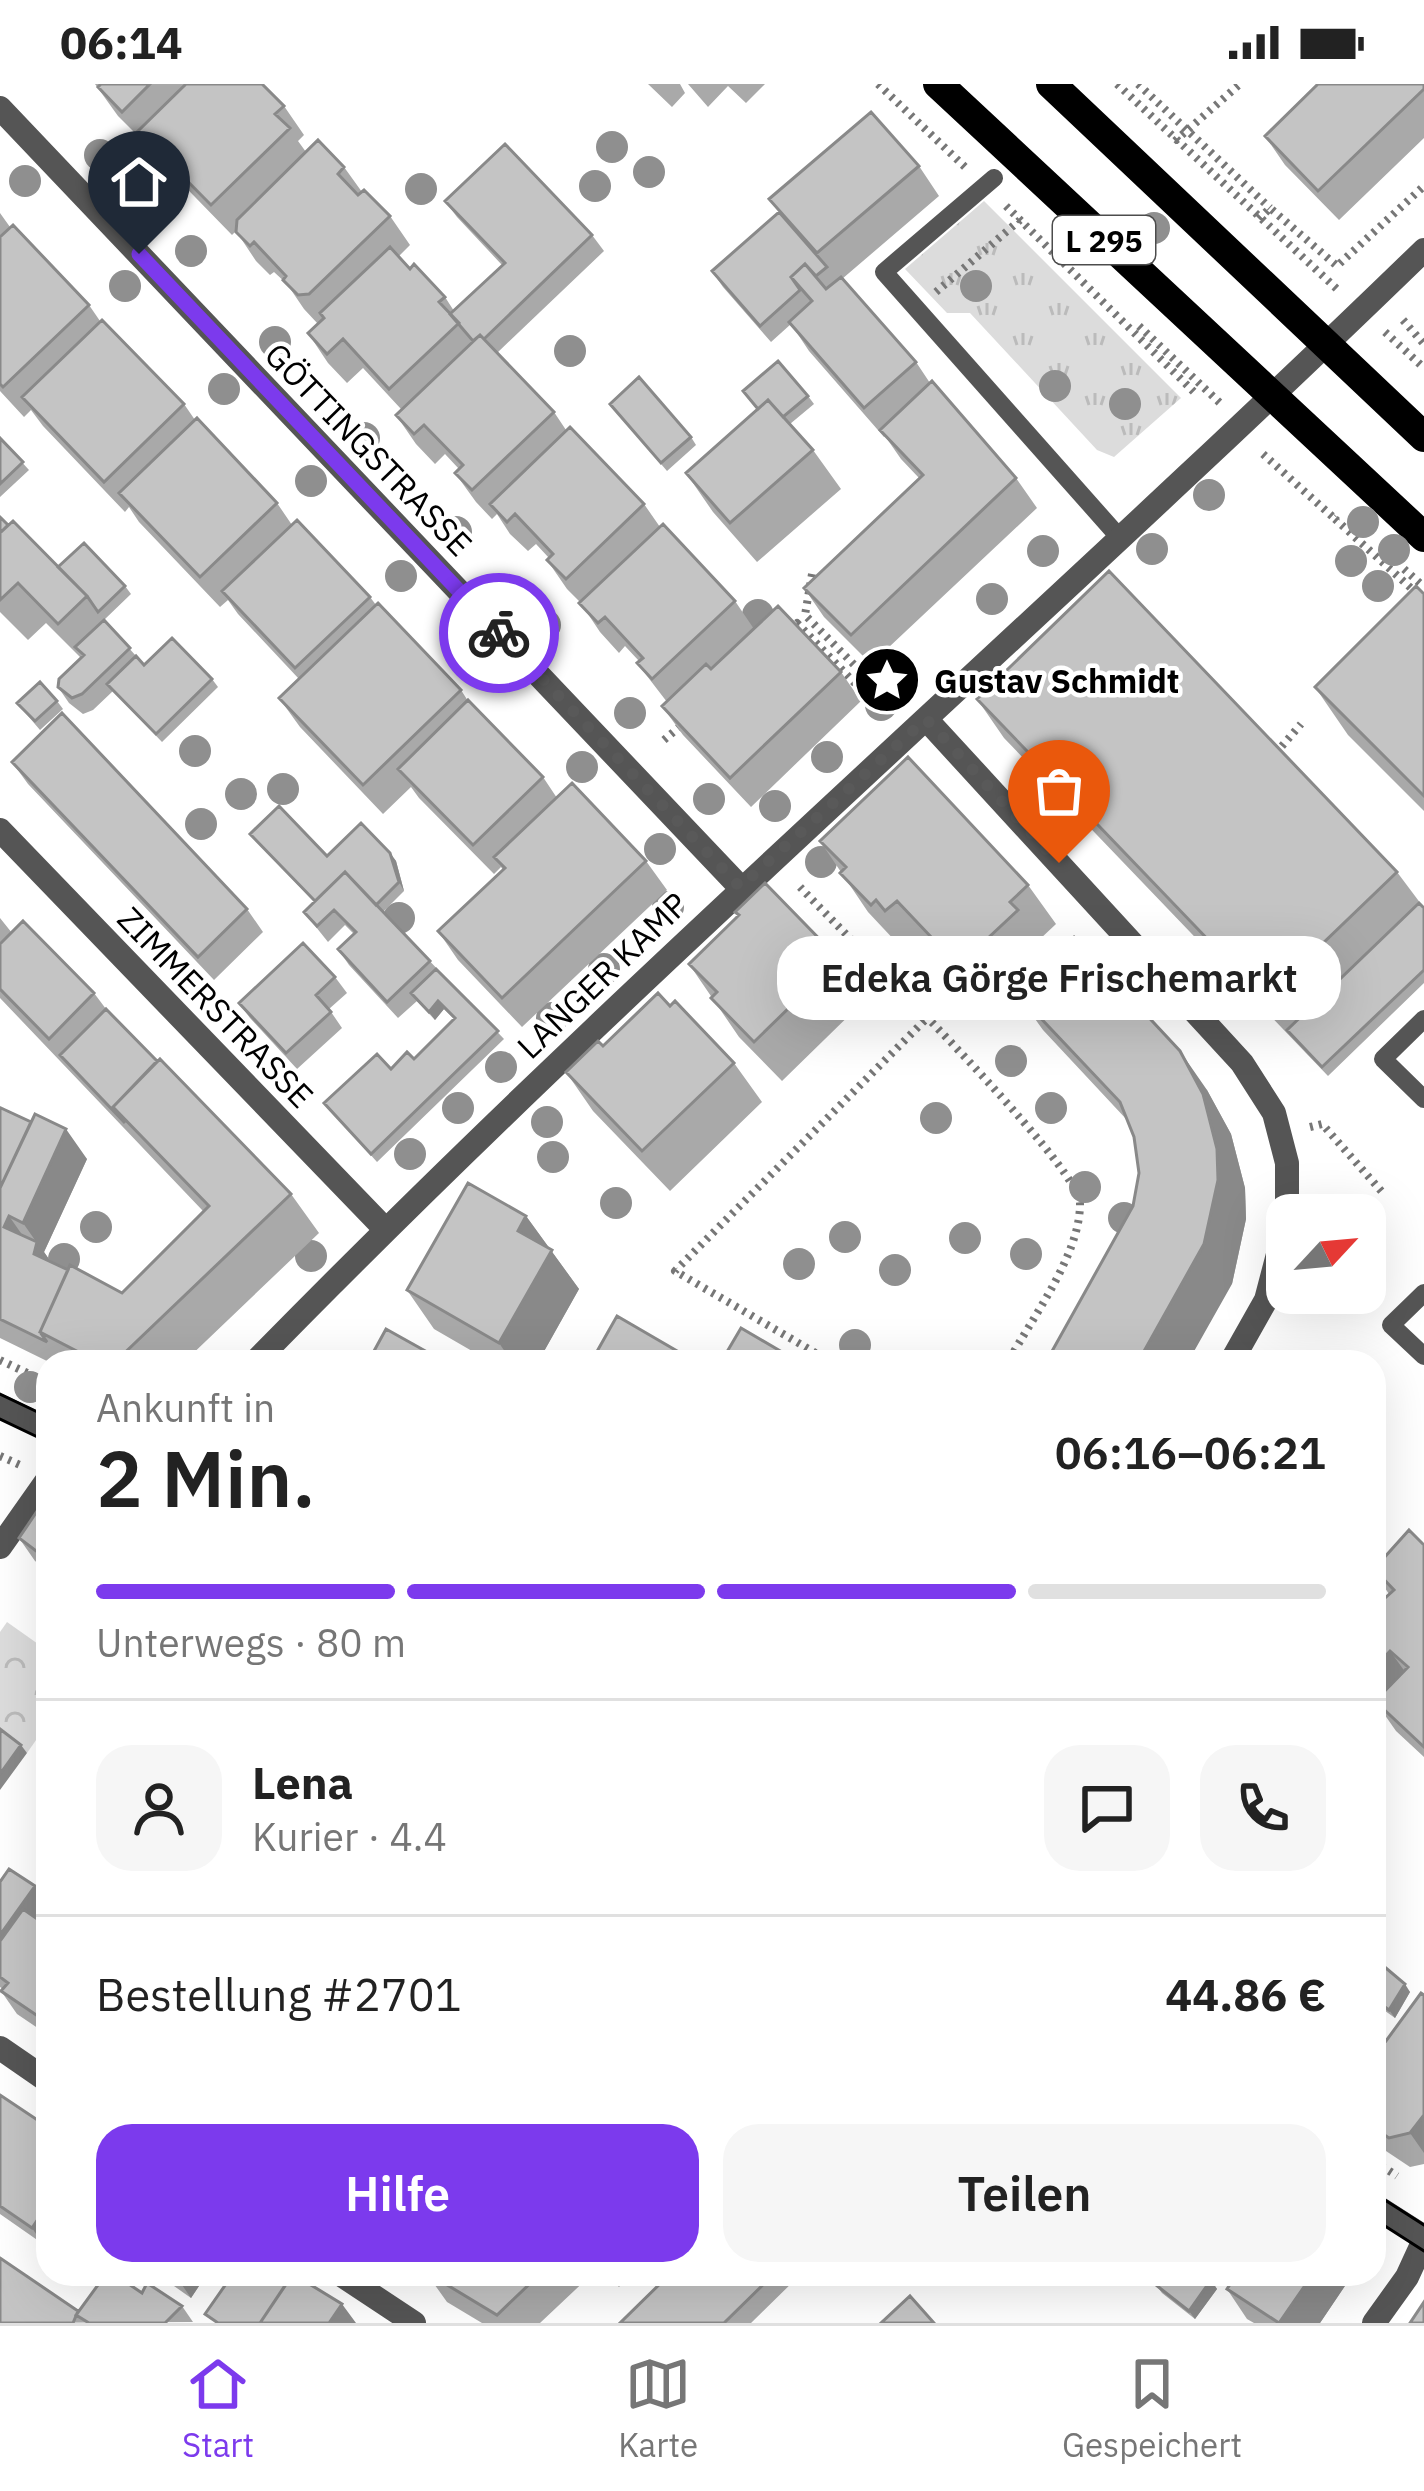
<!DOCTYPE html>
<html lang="de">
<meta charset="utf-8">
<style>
:root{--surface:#fff;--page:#f6f6f6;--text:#222;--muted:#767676;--line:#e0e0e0;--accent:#7c3aed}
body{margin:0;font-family:"IBM Plex Sans",sans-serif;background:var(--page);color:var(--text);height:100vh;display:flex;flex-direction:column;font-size:45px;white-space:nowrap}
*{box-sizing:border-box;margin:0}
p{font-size:39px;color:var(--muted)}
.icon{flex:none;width:66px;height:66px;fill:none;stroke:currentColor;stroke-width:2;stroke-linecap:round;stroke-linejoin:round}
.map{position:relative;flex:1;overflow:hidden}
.details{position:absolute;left:36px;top:1266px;width:1350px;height:936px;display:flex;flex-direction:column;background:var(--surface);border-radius:36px;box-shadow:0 12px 48px #0002}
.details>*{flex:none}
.needle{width:78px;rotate:64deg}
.controls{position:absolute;left:1266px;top:1110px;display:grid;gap:24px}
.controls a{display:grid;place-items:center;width:120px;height:120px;border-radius:24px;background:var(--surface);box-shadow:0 12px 48px #0002;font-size:60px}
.pin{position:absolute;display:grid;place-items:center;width:102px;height:102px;color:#fff;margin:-123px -51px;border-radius:50% 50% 50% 0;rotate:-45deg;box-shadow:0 0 12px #0007}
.pin .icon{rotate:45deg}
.courier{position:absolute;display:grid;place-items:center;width:120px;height:120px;margin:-60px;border:9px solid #7c3aed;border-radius:50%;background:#fff;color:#222;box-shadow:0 3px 15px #0007}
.bubble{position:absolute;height:84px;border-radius:36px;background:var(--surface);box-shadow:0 12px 48px #0002;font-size:39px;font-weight:600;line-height:84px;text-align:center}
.head em{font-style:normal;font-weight:600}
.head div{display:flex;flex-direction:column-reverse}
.head{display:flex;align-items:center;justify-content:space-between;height:204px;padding:0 60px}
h1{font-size:78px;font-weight:600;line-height:90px}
.bar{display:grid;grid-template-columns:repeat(4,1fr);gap:18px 12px;align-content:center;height:144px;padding:0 60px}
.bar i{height:15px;border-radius:9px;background:var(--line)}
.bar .current{background:var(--accent)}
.bar p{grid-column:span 4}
.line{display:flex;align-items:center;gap:30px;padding:0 60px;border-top:3px solid var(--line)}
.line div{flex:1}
.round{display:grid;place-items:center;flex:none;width:126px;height:126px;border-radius:36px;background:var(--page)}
.button{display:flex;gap:24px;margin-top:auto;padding:24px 60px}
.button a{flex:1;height:138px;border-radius:36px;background:var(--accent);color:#fff;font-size:48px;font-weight:600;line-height:138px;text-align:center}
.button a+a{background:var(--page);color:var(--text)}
.status{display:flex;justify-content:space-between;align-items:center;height:84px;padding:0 60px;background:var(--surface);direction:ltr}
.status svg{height:33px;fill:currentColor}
.menu{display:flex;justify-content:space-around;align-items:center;height:168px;border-top:3px solid var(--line);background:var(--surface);font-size:33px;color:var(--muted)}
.menu a{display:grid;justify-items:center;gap:6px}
.menu .current{color:var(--accent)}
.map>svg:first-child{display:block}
</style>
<div class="status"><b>06:14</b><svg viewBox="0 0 49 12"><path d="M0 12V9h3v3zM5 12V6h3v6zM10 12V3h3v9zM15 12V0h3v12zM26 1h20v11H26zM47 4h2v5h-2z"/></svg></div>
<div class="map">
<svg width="1424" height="2239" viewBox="0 0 1424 2239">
<defs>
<pattern id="grass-tufts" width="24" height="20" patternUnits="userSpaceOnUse" patternTransform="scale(3)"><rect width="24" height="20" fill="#dcdcdc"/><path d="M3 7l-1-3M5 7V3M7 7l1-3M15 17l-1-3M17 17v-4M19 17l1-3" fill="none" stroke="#bbb"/></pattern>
<pattern id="forest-crowns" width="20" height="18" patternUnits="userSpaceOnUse" patternTransform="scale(3)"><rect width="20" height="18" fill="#dcdcdc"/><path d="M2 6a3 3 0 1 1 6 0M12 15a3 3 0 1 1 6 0" fill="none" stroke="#bbb"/></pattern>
</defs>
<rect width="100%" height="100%" fill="#fff"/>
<!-- grass -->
<path fill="url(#grass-tufts)" d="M984 117 1181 314 1114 373 1097 366 970 229H947L905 185Z"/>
<!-- forest -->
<path fill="url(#forest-crowns)" d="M7 1538 48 1567V1639L27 1669 0 1649V1548Z"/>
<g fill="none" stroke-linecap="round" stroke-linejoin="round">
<!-- path -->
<path stroke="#777" stroke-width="8" stroke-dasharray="3 6" stroke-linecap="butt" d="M878 0 965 83
M1117 0 1338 206
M1138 0 1270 124
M1175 57 1240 0
M1006 122 1197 311
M1259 135 1270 124 1337 182 1424 102
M936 208 1020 136
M1403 236 1424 260
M1139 242 1220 319
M1385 248 1424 284
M1263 370 1335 435 1337 433
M1335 435 1424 516
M1404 485 1424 503
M812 490 805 531 881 608
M790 545 797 539 872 617
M664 656 684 639
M1276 669 1301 640
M800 803C842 848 1080 1080 1080 1120 1080 1171 1032 1234 1008 1278
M1310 1043 1322 1040 1382 1108
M0 1276 48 1299
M831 1278 675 1187 927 934
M0 1372 20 1381
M1374 2077 1397 2092"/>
<!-- lane -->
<path stroke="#555" stroke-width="18" d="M994 94 884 188 1119 453
M1424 935 1383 975 1424 1015
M1424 1209 1391 1241 1424 1272"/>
<!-- street -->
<path stroke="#555" stroke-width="24" d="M0 24 740 803
M926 635 1242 979 1274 1029 1287 1079V1136L1266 1216 1231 1278
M0 746 385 1145
M255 1278C631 893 1038 541 1424 166
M0 1322 48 1345
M0 1463 48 1395
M0 1964 48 1997
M1374 2121 1424 2153
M340 2190 414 2239
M1374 2239 1407 2193 1424 2156"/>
<!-- primary -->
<path stroke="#000" stroke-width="30" d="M938 0 1424 453
M1051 0 1424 353"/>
<!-- tram -->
<path stroke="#000" stroke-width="3" d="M0 1310 48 1333
M0 1335 48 1358
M1374 2109 1424 2141
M1374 2135 1424 2167"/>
</g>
<!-- trees -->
<g fill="#8f8f8f">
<circle cx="612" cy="63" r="16"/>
<circle cx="100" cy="71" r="16"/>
<circle cx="649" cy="88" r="16"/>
<circle cx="25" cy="97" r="16"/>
<circle cx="595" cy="102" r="16"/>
<circle cx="421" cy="105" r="16"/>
<circle cx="1154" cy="144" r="16"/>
<circle cx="191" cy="167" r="16"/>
<circle cx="125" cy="202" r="16"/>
<circle cx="976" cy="202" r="16"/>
<circle cx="275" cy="258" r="16"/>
<circle cx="570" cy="267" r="16"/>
<circle cx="1055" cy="302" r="16"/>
<circle cx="224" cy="305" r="16"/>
<circle cx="1125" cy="320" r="16"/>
<circle cx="364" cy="354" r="16"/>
<circle cx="311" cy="397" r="16"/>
<circle cx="1209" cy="411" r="16"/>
<circle cx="1363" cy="438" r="16"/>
<circle cx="456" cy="448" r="16"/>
<circle cx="1152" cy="465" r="16"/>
<circle cx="1394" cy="466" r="16"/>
<circle cx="1043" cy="467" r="16"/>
<circle cx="1351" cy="477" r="16"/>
<circle cx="401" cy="492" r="16"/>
<circle cx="1378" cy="502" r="16"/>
<circle cx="992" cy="515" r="16"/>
<circle cx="758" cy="531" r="16"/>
<circle cx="545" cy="541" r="16"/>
<circle cx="491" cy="588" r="16"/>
<circle cx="881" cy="621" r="16"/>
<circle cx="630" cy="629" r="16"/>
<circle cx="195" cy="667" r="16"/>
<circle cx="827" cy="673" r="16"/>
<circle cx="582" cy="683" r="16"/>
<circle cx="283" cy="705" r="16"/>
<circle cx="241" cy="710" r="16"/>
<circle cx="709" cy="715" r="16"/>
<circle cx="775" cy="722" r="16"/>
<circle cx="201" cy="740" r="16"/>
<circle cx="660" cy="765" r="16"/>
<circle cx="821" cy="778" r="16"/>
<circle cx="668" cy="823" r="16"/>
<circle cx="399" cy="834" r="16"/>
<circle cx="604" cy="885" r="16"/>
<circle cx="552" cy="934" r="16"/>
<circle cx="1011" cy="977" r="16"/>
<circle cx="501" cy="983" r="16"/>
<circle cx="458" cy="1024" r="16"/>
<circle cx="1051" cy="1024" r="16"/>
<circle cx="936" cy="1034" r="16"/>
<circle cx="547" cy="1038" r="16"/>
<circle cx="410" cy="1070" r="16"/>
<circle cx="553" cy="1073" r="16"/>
<circle cx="1085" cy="1103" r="16"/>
<circle cx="616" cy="1119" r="16"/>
<circle cx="1124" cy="1134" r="16"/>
<circle cx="96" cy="1143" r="16"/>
<circle cx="845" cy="1153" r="16"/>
<circle cx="965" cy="1154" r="16"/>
<circle cx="1026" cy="1170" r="16"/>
<circle cx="311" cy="1172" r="16"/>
<circle cx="64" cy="1175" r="16"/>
<circle cx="799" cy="1180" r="16"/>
<circle cx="895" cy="1186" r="16"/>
<circle cx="855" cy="1261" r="16"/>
<circle cx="30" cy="1303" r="16"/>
</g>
<!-- wall -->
<path fill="#a9a9a9" d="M95 0H262L284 22 304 51 298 57 306 68 344 83 362 108 390 132 410 161 399 172 410 185 445 213 454 227 502 181 457 133 445 117 592 151 604 167 497 269 554 328 566 346 644 420 660 443 735 517 754 545 841 588 861 617 751 723 683 651 662 622 667 618 637 579 639 577 625 562 619 569 600 548 580 518 567 505 547 476 549 474 536 460 528 467 510 450 497 430 492 435 476 418 455 389 459 385 445 370 435 380 416 360 396 331 401 325 363 284 347 299 328 279 308 249 318 240 304 225 287 200 274 188 270 191 256 177 236 147 232 151 159 76 145 56 143 57 118 32Z
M648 0H680L685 9 672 23Z
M688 0H765L746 19 728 2 708 23Z
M1424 0V54L1339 136 1285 81 1265 52Z
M919 82 939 112 842 195 916 278 930 299 1016 394 1037 424 871 580 824 533 804 504 919 394 901 375 885 352 884 353 809 267 791 240 771 258 723 203 712 187 779 128 769 115Z
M0 129 10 143 89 221 100 237 184 320 195 336 277 419 292 441 370 513 376 521 461 606 468 617 543 693 557 714 646 777 667 806 522 943 458 876 438 847 503 786 501 783 494 790 419 714 411 703 383 730 300 643 279 614 299 595 238 530 228 516 220 523 139 438 129 423 125 428 43 342 31 326 24 333 0 307Z
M808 312 814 320 790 340 813 366 841 405 757 478 713 428 686 389Z
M610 320 691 353 696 361 667 387Z
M0 354 29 386 0 413Z
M0 433 58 483 125 502 131 510 104 536 144 581 212 595 218 603 162 658 113 607 93 626 83 630 69 619 58 603 81 574 46 539 28 556 0 528Z
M1424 510V727L1348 651 1315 603Z
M977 615 1397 788 1424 824V899L1328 992 1004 654Z
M57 617 63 625 40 646 17 619Z
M12 678 247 825 263 848 214 896 28 700Z
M250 750 327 772 390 769 396 777 404 807 383 828 504 955 377 1078 324 1019 391 985 414 975 454 935 444 925 435 936 417 917 398 934 349 881 338 865 354 850 345 841 328 858 304 828 314 818Z
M820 757 1028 801 1056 840 1039 856 1045 865 1000 907 993 900 979 913 924 856 913 866 904 856 898 860 868 828Z
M0 834 12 849 94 909 106 925 291 1110 319 1149 184 1278H49L0 1254V1026L87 1075 44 1168 51 1178 122 1209 203 1127 0 914Z
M839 875 867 914 782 997 739 953 689 880Z
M335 893 347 909 329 925 342 944 297 985 250 934 239 919Z
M1015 907 1207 1006 1231 1050 1245 1104 1246 1135 1232 1200 1133 1122 1139 1089 1134 1053 1127 1036 1043 946Z
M670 922 734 979 762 1018 670 1107 593 1027 566 988 603 962Z
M526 1132 579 1205 538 1278H491L434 1245 407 1206Z
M48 1411V1487L35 1477 19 1454Z
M1424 1461V1673L1396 1647 1382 1627 1374 1636V1503L1385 1514 1389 1510 1374 1488Z
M0 1798 35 1802 46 1818 35 1834 46 1841 48 1839V1951L17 1930 1 1907 3 1905 0 1903Z
M1374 1874 1410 1908 1395 1934 1374 1919Z
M1424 1911V2080L1410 2083 1374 2059V1949L1386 1957Z
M0 2011 43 2160 0 2130Z
M157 2190H207L191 2214Z
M427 2190H592L540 2239H482L447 2218Z
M606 2190H631L619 2203Z
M670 2190H801L751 2239H620Z
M1225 2190H1353L1320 2239H1254L1247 2235 1227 2205 1231 2199Z
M1211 2196 1217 2205 1195 2235 1162 2209 1156 2201Z
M142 2209 182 2222 193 2238 0 2239 78 2227Z"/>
<!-- shaded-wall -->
<path fill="#898989" d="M390 769 396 777 404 807 399 798Z
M438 917 444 925 435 936 429 928Z
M1180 967 1207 1006 1231 1050 1245 1104 1246 1135 1232 1200 1188 1278H1138Z
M66 1045 87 1075 44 1168 58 1188 34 1170 37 1159 23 1139Z
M9 1132 30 1162 4 1143Z
M526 1132 579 1205 538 1278H512L499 1259 518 1147Z
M1390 1567 1411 1596 1375 1617 1382 1627 1374 1636V1584Z
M21 1661 27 1669 0 1706V1690Z
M35 1802 46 1818 0 1883V1851Z
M1405 1900 1410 1908 1395 1934 1389 1926Z
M1424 2031V2069L1410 2049Z
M48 2120V2152L43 2160 32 2144Z
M185 2190H207L191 2214 180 2198Z
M1313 2190H1353L1320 2239H1279Z
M1211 2196 1217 2205 1195 2235 1189 2227Z
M342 2220 356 2239H329Z"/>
<!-- building -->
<path fill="#c4c4c4" stroke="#898989" stroke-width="3" d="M101 0H150L122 28 98 3Z
M186 0H262L284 22 275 30 290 44 211 121 138 47Z
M1318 0H1424V5L1318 107 1265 52Z
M871 28 919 82 817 169 769 115Z
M318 56 344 83 338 90 358 111 364 106 390 132 309 210 298 211 283 196 286 192 254 158 250 162 236 148 237 136Z
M505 60 592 151 484 255 480 251 473 257 450 230 505 179 445 117Z
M779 128 827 183 816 192 805 180 791 193 800 206 760 242 712 187Z
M13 141 89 221 3 303 0 300V153Z
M390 163 410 185 414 180 445 213 439 218 459 239 389 305 343 255 327 270 308 249 324 234 320 229Z
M805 180 826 205 841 193 916 278 864 324 789 238 812 217 791 193Z
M102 236 184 320 104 398 22 313Z
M480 251 554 328 472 406 455 389 463 381 424 341 414 350 396 331Z
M778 277 808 312 783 333 768 316 758 325 743 307Z
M639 293 691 353 661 379 610 320Z
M932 297 1016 394 851 551 804 504 923 391 880 346Z
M768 316 813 366 730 439 686 389Z
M197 334 277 419 200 493 119 409Z
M570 343 644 420 566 495 547 476 553 470 515 430 507 438 490 420Z
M0 354 23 378 0 400Z
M0 433 8 441 0 449Z
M297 436 370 513 295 584 222 507Z
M13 437 87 512 58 540 18 499 0 516V449Z
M663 440 735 517 652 595 637 579 643 574 605 533 598 539 579 519Z
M84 459 125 502 98 528 87 512 58 483Z
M1109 487 1397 788 1265 915 977 615Z
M1416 502 1424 510V712L1315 603Z
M378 519 461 606 363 701 279 614Z
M778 522 841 588 730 694 662 622 706 580 711 585Z
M104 536 130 564 82 610 72 614 58 603 59 595 84 571 75 563Z
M172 554 212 595 156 650 107 600 136 572 144 581Z
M40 598 57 617 35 637 17 619Z
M468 616 543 693 473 761 398 685Z
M62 629 247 825 198 873 12 678Z
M908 673 1028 801 1010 818 1018 826 973 868 966 860 951 874 897 817 885 827 876 816 871 821 840 789 846 783 820 757Z
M572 699 646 777 502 914 438 847 505 784 494 773Z
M279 722 327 772 361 739 390 769 399 798 376 821 345 788 315 817 250 750Z
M345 788 430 877 387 918 338 865 356 848 334 826 317 842 304 828Z
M765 799 839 875 754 958 711 914 717 908 689 880 735 835 739 831 735 828Z
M1419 819 1424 824V886L1322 983 1287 946Z
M23 837 94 909 49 955 0 905V860Z
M1074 853 1180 967 1203 1010 1217 1065 1218 1096 1204 1160 1138 1278H1046L1133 1122 1139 1089 1134 1053 1120 1018 1015 907Z
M303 859 335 893 316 911 331 928 286 969 239 919Z
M436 885 498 947 371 1070 324 1019 377 970 391 985 407 968 414 975 455 934 438 917 429 928 411 909Z
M658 909 670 922 675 917 734 979 642 1067 566 988 598 957 603 962Z
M106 925 157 977 113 1023 125 1039 60 971Z
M160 975 291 1110 115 1278H98L40 1248 70 1181 122 1209 209 1122 113 1023Z
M1 1024 31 1038 0 1104V1026Z
M35 1030 66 1045 23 1139 9 1132 4 1143 37 1158 34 1170 68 1186 40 1248 47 1258 0 1235V1104Z
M468 1099 526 1132 518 1147 552 1166 499 1259 407 1206Z
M617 1232 696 1278H591Z
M741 1244 799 1278H721Z
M386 1245 445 1278H368Z
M48 1411V1476L19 1454Z
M1409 1446 1424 1461V1663L1375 1617 1408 1583 1390 1567 1374 1584V1503L1385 1514 1394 1506 1374 1485Z
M0 1645 21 1661 0 1690Z
M9 1785 35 1802 0 1851V1798Z
M23 1825 46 1841 48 1839V1939L1 1907 8 1899 0 1893V1857Z
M1374 1874 1405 1900 1389 1926 1374 1915Z
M1421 1909 1424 1911V2031L1410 2049 1389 2054 1374 2044V1949L1386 1957Z
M0 2011 48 2043V2120L32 2144 0 2122Z
M0 2174 78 2227 73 2239H0Z
M106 2190H114L142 2209 147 2199 182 2222 165 2239H89L76 2231Z
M169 2190H185L180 2198Z
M233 2190H290L292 2191 260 2239H218L205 2230Z
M293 2190 342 2220 329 2239H260Z
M429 2190H540L497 2231Z
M670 2190H774L724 2239H620Z
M1163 2190H1201L1211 2196 1189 2227 1156 2201Z
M1235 2190H1313L1279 2239 1227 2205 1236 2191Z
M910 2212 934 2239H881Z
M1424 2218V2239H1410Z"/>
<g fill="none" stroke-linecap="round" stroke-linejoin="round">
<!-- done -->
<path stroke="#595959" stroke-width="12" stroke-dasharray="0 21.6" d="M499 549 740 803 926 635 1059 779"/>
<!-- route -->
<path stroke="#7c3aed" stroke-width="15" d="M139 170 499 549"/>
</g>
<!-- icons -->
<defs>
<g id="sight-disc" transform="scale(3.45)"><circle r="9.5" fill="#000" stroke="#fff"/><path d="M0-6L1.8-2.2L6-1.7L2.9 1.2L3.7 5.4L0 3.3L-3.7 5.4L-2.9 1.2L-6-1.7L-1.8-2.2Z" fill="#fff"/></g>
</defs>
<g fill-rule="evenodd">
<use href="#sight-disc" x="887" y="596"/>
</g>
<g text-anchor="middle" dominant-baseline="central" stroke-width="9" stroke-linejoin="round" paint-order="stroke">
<!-- shield labels -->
<rect fill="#fff" stroke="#4c4c4c" stroke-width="3" x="1053" y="132" width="102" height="48" rx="9"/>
<g font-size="30" font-weight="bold" fill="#000">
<text x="1104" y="156">L 295</text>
</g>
<!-- street labels -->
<g font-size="33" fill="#000" stroke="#fff">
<text transform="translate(369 365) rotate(46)">GÖTTINGSTRASSE</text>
<text transform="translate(602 891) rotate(-44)">LANGER KAMP</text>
<text transform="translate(216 923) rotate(46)">ZIMMERSTRASSE</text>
</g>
<!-- poi labels -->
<g font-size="33" font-weight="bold" fill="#000" stroke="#fff" text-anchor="start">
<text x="934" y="596">Gustav Schmidt</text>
</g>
</g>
</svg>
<div class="controls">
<a><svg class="needle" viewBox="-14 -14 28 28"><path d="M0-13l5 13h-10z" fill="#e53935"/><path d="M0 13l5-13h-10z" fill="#767676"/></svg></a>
</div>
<div class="pin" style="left:1059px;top:779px;background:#ea580c"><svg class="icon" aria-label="bag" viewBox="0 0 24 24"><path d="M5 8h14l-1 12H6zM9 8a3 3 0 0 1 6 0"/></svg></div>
<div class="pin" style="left:139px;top:170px;background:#1f2937"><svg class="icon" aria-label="home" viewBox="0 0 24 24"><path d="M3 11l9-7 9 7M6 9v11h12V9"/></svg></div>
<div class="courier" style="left:499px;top:549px"><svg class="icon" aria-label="bike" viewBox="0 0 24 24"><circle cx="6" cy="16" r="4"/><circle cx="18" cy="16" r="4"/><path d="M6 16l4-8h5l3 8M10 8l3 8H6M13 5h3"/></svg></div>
<div class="bubble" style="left:777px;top:852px;width:564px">Edeka Görge Frischemarkt</div>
<section class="details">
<div class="head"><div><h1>2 Min.</h1><p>Ankunft in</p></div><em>06:16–06:21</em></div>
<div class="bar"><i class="current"></i><i class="current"></i><i class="current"></i><i></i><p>Unterwegs · 80 m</p></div>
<div class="line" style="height:216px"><a class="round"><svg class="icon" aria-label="person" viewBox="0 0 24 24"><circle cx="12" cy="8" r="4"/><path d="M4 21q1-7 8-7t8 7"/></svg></a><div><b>Lena</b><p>Kurier · 4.4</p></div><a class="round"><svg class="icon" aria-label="chat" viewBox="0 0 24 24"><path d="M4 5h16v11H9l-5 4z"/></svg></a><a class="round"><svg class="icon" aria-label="phone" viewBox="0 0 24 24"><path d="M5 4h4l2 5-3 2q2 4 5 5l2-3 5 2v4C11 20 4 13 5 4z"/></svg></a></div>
<div class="line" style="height:156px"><div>Bestellung #2701</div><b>44.86 €</b></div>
<div class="button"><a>Hilfe</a><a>Teilen</a></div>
</section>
</div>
<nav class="menu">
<a class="current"><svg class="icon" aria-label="home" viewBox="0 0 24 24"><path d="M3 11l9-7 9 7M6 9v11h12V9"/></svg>Start</a>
<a><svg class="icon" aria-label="map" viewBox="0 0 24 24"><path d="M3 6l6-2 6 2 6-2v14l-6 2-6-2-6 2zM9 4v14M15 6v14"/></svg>Karte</a>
<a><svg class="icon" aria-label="saved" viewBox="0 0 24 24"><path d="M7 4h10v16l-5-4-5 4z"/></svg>Gespeichert</a>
</nav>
